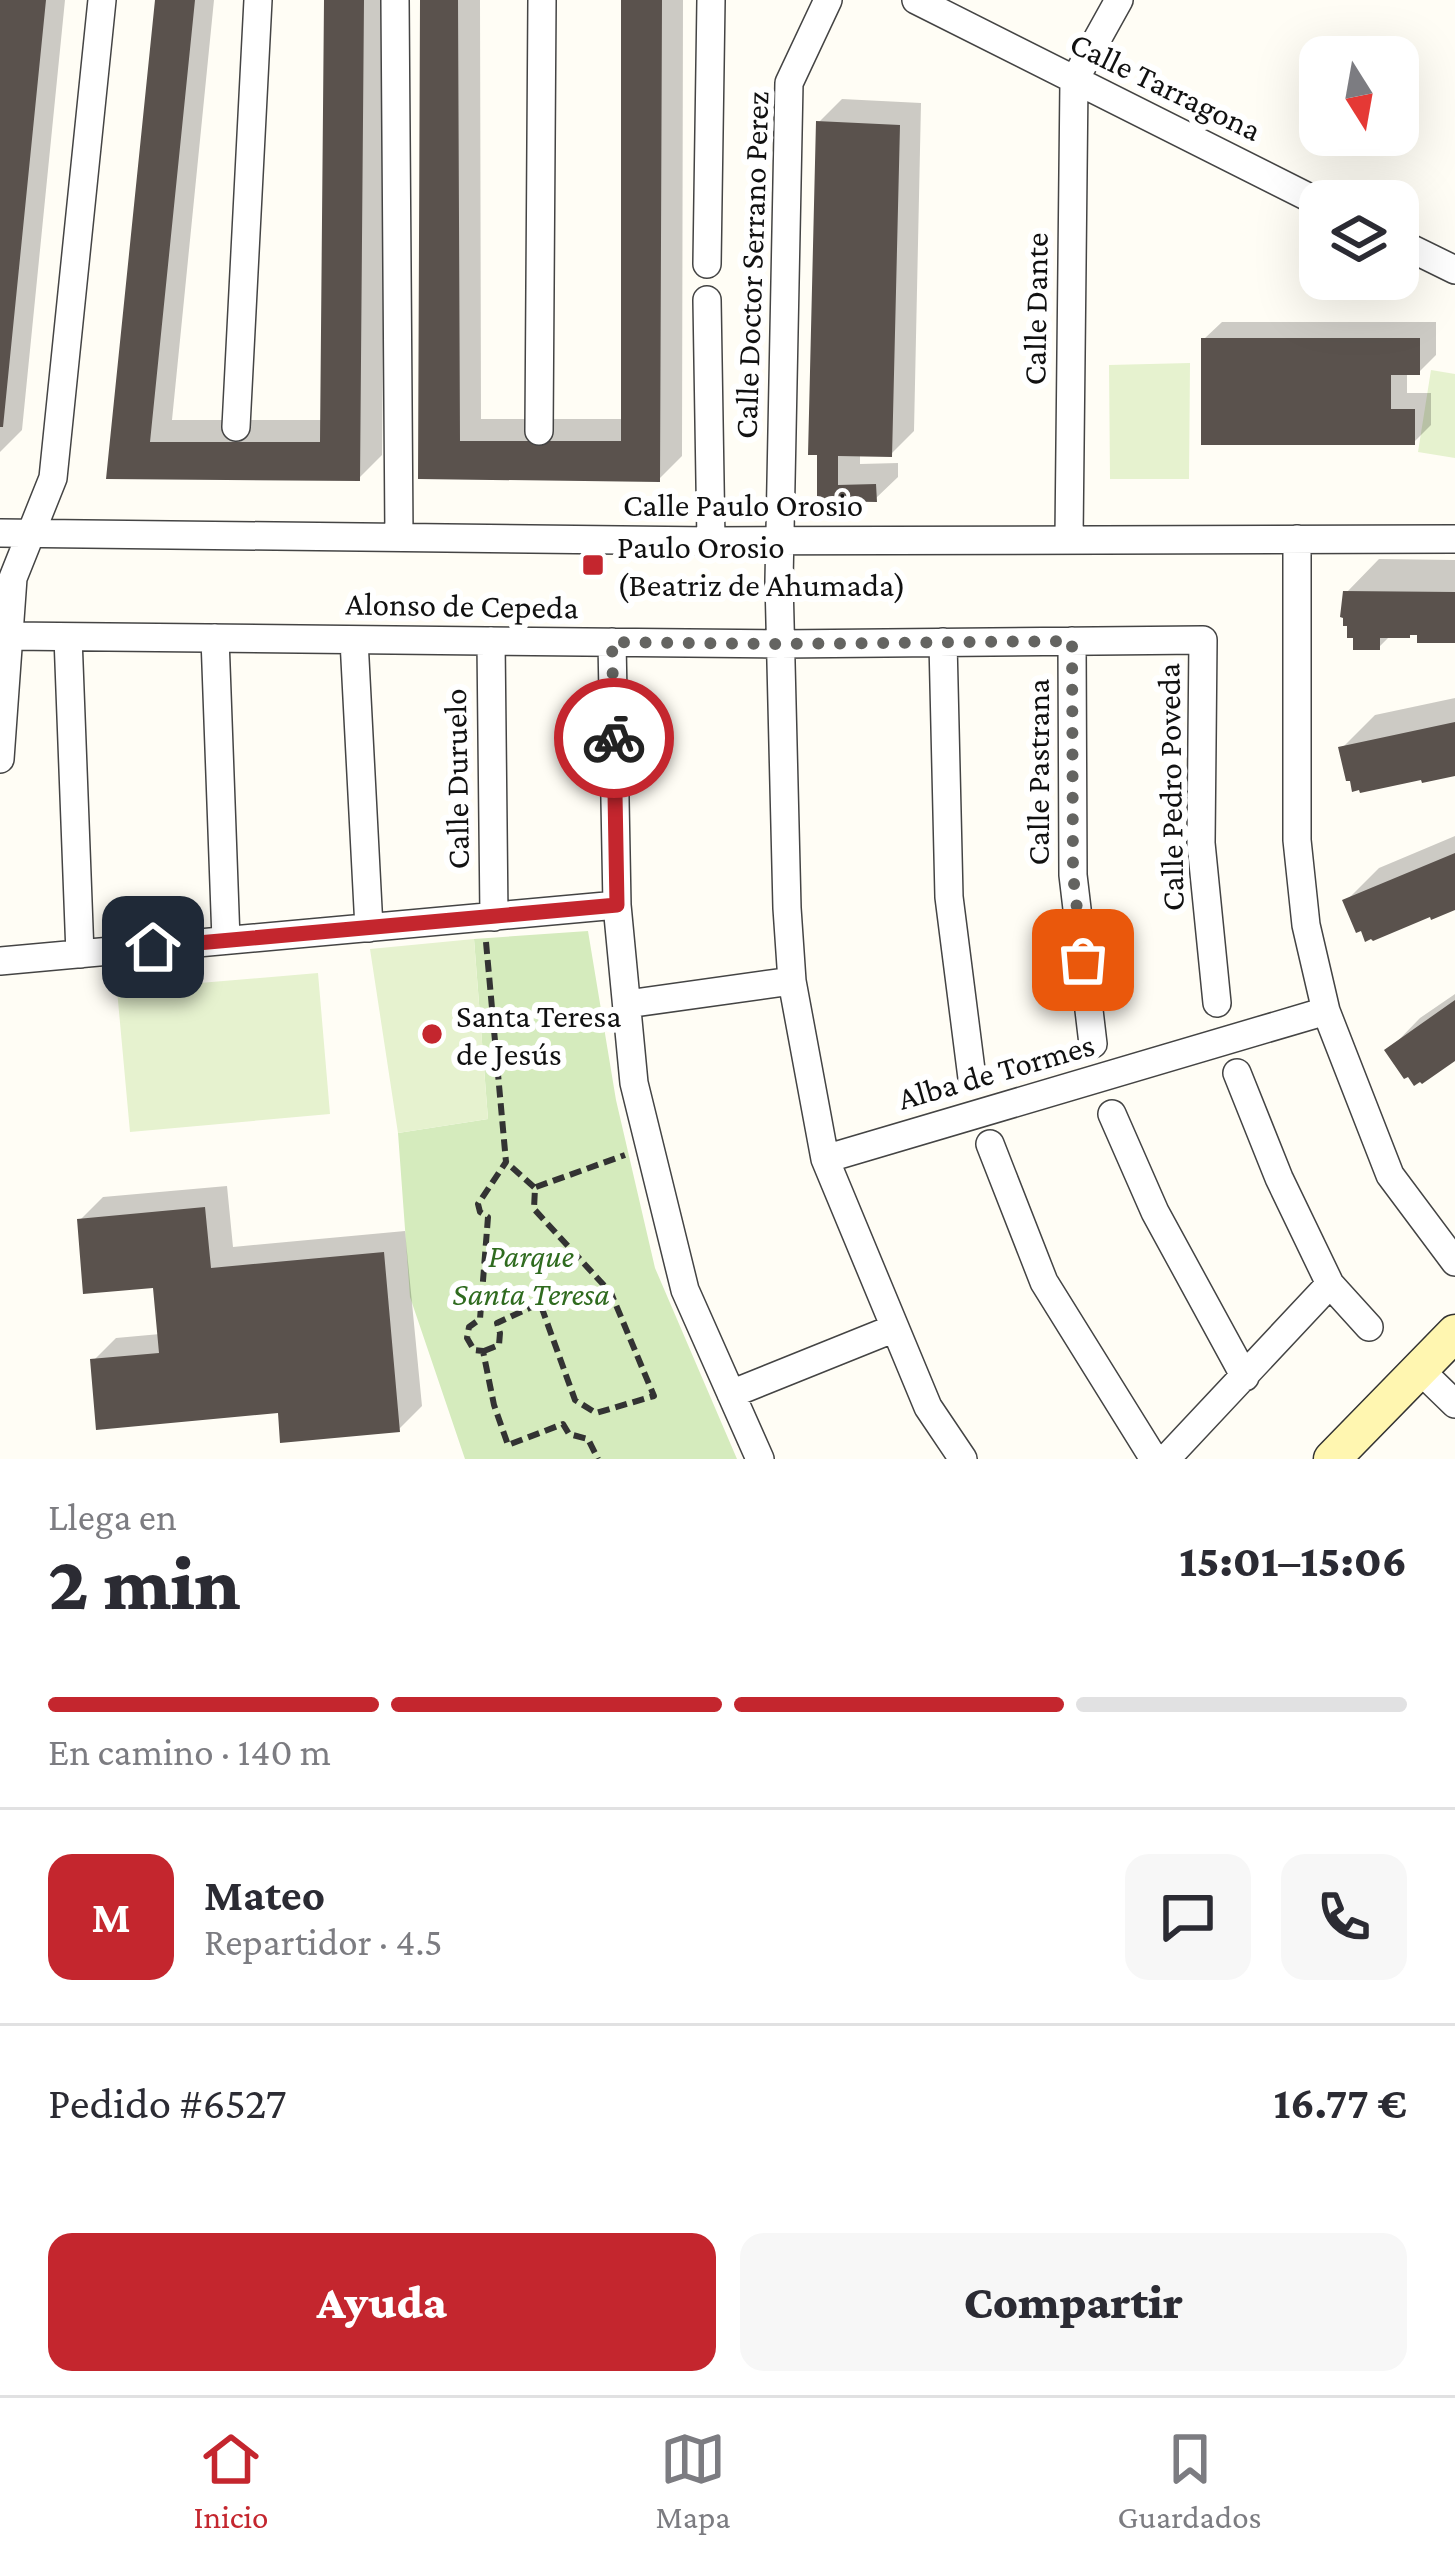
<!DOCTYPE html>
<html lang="es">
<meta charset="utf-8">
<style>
:root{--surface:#fff;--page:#f7f7f7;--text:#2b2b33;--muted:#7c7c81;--line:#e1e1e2;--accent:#c4262e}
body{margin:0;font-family:"Crimson Pro",serif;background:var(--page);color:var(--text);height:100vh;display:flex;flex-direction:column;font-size:45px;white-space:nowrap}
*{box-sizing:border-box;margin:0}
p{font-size:39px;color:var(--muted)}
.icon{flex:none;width:66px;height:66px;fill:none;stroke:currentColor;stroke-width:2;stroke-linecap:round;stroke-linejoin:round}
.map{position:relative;height:1459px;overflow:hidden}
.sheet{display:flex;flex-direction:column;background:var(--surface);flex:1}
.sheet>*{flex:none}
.needle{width:78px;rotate:169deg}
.fabs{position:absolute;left:1299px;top:36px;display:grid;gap:24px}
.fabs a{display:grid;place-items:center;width:120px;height:120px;border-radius:24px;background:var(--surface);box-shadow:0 12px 48px #0002;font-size:60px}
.pin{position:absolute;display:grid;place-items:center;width:102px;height:102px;color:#fff;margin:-51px;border-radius:24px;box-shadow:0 6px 18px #0006}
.courier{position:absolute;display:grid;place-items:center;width:120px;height:120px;margin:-60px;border:9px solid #c4262e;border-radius:50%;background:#fff;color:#222;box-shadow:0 3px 15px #0007}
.summary em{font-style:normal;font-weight:800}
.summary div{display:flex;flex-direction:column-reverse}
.summary{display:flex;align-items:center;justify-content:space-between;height:204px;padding:0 48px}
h1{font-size:78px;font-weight:800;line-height:90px}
.bar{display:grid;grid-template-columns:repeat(4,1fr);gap:18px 12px;align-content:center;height:144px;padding:0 48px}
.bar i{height:15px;border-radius:9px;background:var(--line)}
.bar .active{background:var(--accent)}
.bar p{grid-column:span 4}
.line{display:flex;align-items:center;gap:30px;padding:0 48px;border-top:3px solid var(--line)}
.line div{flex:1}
.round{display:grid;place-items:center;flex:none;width:126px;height:126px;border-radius:24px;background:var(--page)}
.primary-button{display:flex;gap:24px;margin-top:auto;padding:24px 48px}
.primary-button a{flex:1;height:138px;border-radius:24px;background:var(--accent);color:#fff;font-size:48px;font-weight:800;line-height:138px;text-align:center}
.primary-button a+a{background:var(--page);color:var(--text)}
.menu{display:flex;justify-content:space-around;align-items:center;height:168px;border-top:3px solid var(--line);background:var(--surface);font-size:33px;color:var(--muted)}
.menu a{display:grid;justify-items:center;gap:6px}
.menu .active{color:var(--accent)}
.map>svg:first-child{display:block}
</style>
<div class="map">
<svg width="1455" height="1459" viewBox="0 0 1455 1459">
<rect width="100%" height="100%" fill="#fffdf5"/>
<!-- green -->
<path fill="#d5ebbd" d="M588 931 616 1100 655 1268 737 1459H465L410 1297 398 1133 488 1119 474 939Z"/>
<!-- pitch -->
<path fill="#e6f2cf" d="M1190 363 1189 479H1110L1109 365Z
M1431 370 1455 374V458L1418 452Z
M474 939 488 1119 398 1133 370 949Z
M318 973 330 1114 130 1132 117 990Z"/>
<!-- shadow -->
<path fill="#0003" d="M0 0H65L22 430 0 452Z
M158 0H214L172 420H323L327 0H386L382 455 359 478 110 476Z
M423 0H480L481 419H624V0H683L682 456 659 479 421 476Z
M842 99 921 103 914 431 891 454 860 453V464L898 463V477L875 499H820L819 122Z
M1222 322H1436V355L1419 372H1407V393H1431V425L1414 442 1204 339Z
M1379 559 1455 560V640L1420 632 1391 635 1379 647 1346 593Z
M1455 698V773L1342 748 1375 715Z
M1455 836V906L1362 927 1346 901 1379 868Z
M1455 994V1058L1388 1051 1420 1018Z
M227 1186 233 1247 405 1231 422 1406 399 1429 280 1410 93 1361 116 1338 160 1334 155 1284 80 1220 103 1197Z"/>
<!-- building -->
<path fill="#5a524d" d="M0 0H46L3 427H0Z
M155 0H195L150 442H320L324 0H364L360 481 106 479Z
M420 0H458L460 441H621V0H662L660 482 418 479Z
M816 121 900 125 892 457 838 456V485L876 484 877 502 817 501V455H808Z
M1201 338H1420V375H1391V409H1415V445H1201Z
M1343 591 1455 592V643H1417V635H1410V638H1380V650H1353V638H1347V626H1343V618L1340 617Z
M1455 722V776L1422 783 1421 780 1360 793 1359 790 1352 792 1350 781H1346L1338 747Z
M1455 853V910L1431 920 1430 917 1373 941 1371 939 1365 942 1361 931 1356 933 1342 900Z
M1455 1000V1061L1422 1084 1420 1082 1414 1086 1408 1077 1404 1079 1384 1050Z
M205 1207 211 1268 384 1252 400 1432 280 1443 278 1413 96 1430 90 1359 159 1353 153 1288 83 1294 77 1219Z"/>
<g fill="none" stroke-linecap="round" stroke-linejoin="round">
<!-- street casing -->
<g stroke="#444" stroke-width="30">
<path id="street" d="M395 0 399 537
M828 0 789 83 779 581 787 908 792 981 825 1159 928 1407 963 1459
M916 0 1320 203
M1398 242 1455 270
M707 264 711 0
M707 300 711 541
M236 427 258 0
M539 431 542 0
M0 533 711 541 1455 539
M1069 538 1074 81 1119 0
M1297 539V840L1306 925 1326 1011 1390 1175 1455 1262
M9 636 780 644 1203 640 1201 843 1217 1003
M68 637 80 954
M215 638 226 940
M354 640 369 928
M491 641 494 917
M1072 641 1073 875 1093 1044
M612 642 617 905
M943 642 949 897 972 1078
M0 759 13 578 53 478 102 0
M0 961 617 905 634 1083 685 1290 760 1459
M627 1004 792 981
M1237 1073 1279 1178 1330 1284 1369 1327
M1112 1114 1155 1212 1245 1377
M990 1144 1044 1282 1154 1459
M825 1159 1326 1011
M1420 1370 1455 1404
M731 1394 895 1328
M1166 1459 1330 1284"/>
</g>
<!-- secondary casing -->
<g stroke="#333" stroke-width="39">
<path id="secondary" d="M1332 1459 1455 1333"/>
</g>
<!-- path -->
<path stroke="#333" stroke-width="6" stroke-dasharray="12 6" stroke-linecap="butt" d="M486 942 506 1162 478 1204 480 1212 488 1217 480 1319 469 1327 467 1338 474 1350 483 1351 494 1405 508 1445 563 1424 569 1434 588 1439 598 1459
M536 1187 625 1155
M484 1351 499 1345 500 1333 497 1323 540 1303 575 1400 596 1413 654 1396 611 1293 534 1209 535 1188 506 1162"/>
<!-- street -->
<use href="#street" stroke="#fff" stroke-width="27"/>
<!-- secondary -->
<use href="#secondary" stroke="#fff6b0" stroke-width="36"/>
</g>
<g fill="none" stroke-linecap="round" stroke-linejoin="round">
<!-- done -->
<path stroke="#646461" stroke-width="12" stroke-dasharray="0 21.6" d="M614 738 612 642 780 644 1072 641 1073 875 1083 960"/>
<!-- route -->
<path stroke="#c4262e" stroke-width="15" d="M153 947 617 905 614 738"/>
</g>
<!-- markers -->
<g fill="#c4262e" stroke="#fff" stroke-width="4.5">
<rect x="581" y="553" width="24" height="24" rx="6"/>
<circle cx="432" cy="1034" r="12"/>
</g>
<g text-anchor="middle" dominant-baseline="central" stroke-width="12" stroke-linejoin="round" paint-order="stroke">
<!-- street labels -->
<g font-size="33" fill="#111" stroke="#fff">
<text transform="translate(1166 86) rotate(26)">Calle Tarragona</text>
<text transform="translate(751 265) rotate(-88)">Calle Doctor Serrano Perez</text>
<text transform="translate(1035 309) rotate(-89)">Calle Dante</text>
<text x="743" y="504">Calle Paulo Orosio</text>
<text transform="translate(462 605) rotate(1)">Alonso de Cepeda</text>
<text transform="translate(1037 772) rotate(-90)">Calle Pastrana</text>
<text transform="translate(456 779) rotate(-91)">Calle Duruelo</text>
<text transform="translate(1170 787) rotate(-91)">Calle Pedro Poveda</text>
<text transform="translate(996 1071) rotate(-16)">Alba de Tormes</text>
</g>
<!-- poi labels -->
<g font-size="33" fill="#111" stroke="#fff" text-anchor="start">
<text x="617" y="546">Paulo Orosio<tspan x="617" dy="38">(Beatriz de Ahumada)</tspan></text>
<text x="456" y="1015">Santa Teresa<tspan x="456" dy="38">de Jesús</tspan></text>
</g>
<!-- park labels -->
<g font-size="33" font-style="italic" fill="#2f6b1f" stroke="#fff">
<text x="531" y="1255">Parque<tspan x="531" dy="38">Santa Teresa</tspan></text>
</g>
</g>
</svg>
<div class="fabs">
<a><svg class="needle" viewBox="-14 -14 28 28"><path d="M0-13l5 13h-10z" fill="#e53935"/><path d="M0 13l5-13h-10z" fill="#7c7c81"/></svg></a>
<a><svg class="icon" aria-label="layers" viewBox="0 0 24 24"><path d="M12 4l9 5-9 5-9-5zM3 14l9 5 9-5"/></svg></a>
</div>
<div class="pin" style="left:1083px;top:960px;background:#ea580c"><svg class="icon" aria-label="bag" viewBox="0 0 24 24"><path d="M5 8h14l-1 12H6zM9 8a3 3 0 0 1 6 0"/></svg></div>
<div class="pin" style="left:153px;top:947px;background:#1f2937"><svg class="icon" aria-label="home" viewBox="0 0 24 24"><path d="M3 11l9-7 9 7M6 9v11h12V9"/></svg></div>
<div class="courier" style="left:614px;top:738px"><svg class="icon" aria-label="bike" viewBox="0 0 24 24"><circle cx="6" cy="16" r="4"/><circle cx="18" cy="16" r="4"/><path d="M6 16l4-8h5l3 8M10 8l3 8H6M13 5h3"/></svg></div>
</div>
<section class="sheet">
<div class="summary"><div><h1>2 min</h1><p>Llega en</p></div><em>15:01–15:06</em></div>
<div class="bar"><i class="active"></i><i class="active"></i><i class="active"></i><i></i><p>En camino · 140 m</p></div>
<div class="line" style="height:216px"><b class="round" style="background:var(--accent);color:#fff">M</b><div><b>Mateo</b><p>Repartidor · 4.5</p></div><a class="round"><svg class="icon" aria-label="chat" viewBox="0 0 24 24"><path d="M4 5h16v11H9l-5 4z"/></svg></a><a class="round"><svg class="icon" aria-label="phone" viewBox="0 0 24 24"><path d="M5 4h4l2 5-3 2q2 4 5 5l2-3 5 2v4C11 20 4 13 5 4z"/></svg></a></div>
<div class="line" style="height:156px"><div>Pedido #6527</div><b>16.77 €</b></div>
<div class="primary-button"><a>Ayuda</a><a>Compartir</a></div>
</section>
<nav class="menu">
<a class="active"><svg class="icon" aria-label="home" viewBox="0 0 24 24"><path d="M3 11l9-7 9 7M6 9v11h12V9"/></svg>Inicio</a>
<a><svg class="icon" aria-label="map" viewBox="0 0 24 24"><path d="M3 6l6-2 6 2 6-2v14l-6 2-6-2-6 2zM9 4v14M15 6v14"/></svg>Mapa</a>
<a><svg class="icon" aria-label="saved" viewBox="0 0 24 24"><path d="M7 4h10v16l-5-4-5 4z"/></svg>Guardados</a>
</nav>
